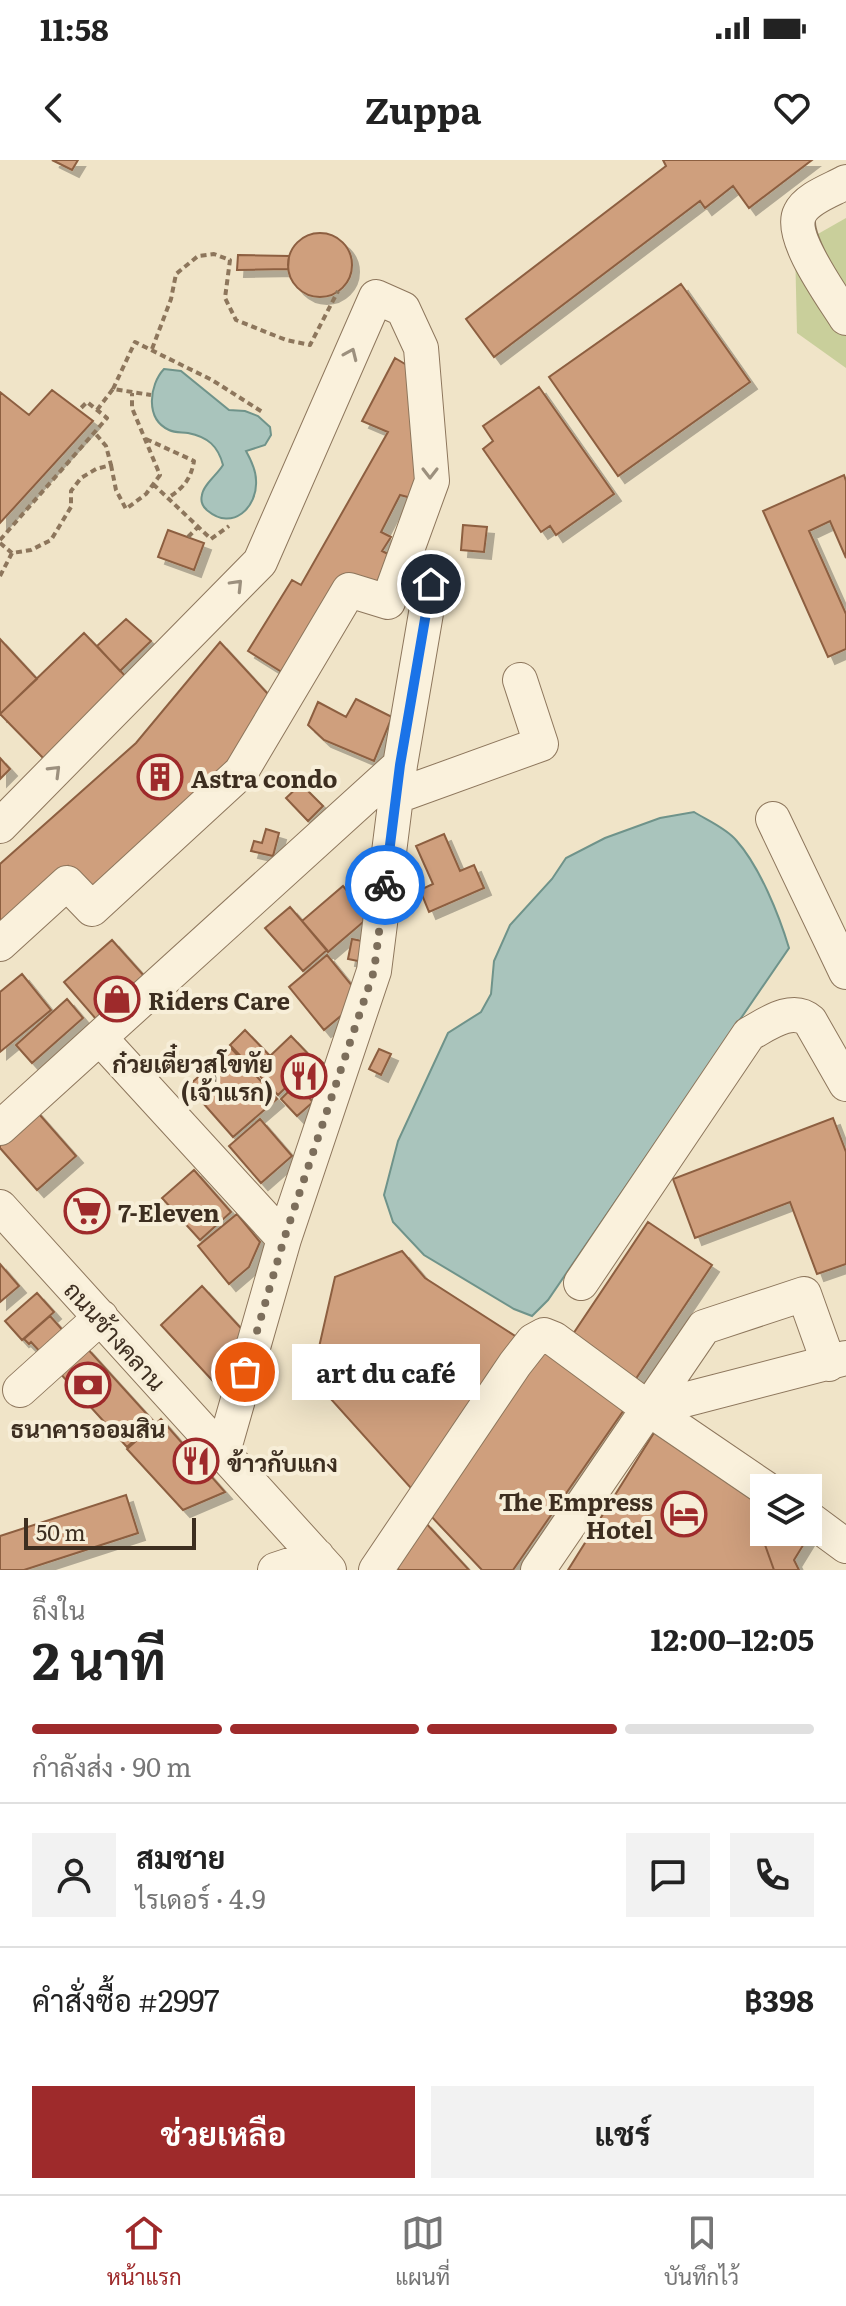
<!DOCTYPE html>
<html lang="th">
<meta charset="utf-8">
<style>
:root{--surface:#fff;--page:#f2f2f2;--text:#222;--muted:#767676;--line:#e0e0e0;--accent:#9e2a2b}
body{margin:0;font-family:Literata,Sarabun,serif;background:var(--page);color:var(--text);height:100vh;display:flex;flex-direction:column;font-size:30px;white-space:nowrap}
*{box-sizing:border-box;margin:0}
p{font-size:26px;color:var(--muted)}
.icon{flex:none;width:44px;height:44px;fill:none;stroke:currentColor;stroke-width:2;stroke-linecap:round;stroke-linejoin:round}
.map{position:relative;height:1410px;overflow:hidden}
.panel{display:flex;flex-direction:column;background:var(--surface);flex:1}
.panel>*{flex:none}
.buttons{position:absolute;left:750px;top:1314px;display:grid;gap:16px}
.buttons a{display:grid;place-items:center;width:72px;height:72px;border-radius:0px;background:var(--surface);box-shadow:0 8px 32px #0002;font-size:40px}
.scale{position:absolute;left:24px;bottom:20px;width:172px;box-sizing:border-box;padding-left:8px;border:4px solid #3d2e20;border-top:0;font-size:22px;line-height:28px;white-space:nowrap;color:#3d2e20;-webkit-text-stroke:6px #f7eed8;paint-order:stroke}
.pin{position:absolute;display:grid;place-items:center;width:68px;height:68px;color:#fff;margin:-34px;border:4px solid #fff;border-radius:50%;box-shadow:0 2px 8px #0007}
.courier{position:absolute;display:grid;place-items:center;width:80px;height:80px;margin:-40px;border:6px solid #1a73e8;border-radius:50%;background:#fff;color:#222;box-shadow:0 2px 10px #0007}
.bubble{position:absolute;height:56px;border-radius:0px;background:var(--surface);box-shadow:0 8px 32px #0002;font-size:26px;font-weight:700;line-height:56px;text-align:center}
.headline em{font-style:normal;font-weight:700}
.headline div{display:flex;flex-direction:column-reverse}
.headline{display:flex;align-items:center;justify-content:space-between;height:136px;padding:0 32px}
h1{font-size:52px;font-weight:700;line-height:60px}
.bar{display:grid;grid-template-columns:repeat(4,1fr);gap:12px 8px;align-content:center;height:96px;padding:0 32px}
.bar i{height:10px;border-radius:6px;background:var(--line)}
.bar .on{background:var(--accent)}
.bar p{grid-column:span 4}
.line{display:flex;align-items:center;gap:20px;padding:0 32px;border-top:2px solid var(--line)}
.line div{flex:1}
.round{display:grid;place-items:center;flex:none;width:84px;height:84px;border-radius:0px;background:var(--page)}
.action{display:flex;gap:16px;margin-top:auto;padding:16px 32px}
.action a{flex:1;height:92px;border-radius:0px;background:var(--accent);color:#fff;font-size:32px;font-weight:700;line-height:92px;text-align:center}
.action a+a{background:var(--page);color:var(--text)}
.status{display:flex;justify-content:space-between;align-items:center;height:56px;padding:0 40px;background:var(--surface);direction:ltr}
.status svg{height:22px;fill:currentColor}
header{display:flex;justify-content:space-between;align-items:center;height:104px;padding:0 32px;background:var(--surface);font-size:36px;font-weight:700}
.menu{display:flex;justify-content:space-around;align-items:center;height:112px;border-top:2px solid var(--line);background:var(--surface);font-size:22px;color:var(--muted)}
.menu a{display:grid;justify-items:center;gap:4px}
.menu .on{color:var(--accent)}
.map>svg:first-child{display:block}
</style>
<div class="status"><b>11:58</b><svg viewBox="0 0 49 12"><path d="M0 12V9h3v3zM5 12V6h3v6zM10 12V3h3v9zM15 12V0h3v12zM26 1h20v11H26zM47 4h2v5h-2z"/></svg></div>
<header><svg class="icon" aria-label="back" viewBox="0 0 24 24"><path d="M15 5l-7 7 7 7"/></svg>Zuppa<svg class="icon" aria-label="heart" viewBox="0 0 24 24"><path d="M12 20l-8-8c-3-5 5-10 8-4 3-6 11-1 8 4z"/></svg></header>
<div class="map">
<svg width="846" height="1410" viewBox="0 0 846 1410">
<defs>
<filter id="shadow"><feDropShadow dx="7" dy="7" stdDeviation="0" flood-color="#0004"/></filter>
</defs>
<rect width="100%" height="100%" fill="#f0e4c8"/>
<!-- green -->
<path fill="#c9cf9b" d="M846 58V208L797 173 795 87Z"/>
<!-- water -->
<path fill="#a9c4bc" stroke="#6f938a" stroke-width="2" d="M164 209 181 211 229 250 245 251 258 256 270 267 271 275 265 285 246 291C251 300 256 310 256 320 258 348 232 371 208 351 203 347 200 342 202 335 203 325 217 315 223 305 218 286 208 277 188 273 182 272 175 273 169 270 145 259 149 225 164 209Z
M694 652C707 660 726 668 736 680 760 707 779 755 789 788L548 1140 532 1156 514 1149 424 1095 393 1062 384 1035 398 981 448 873 481 852 491 834 494 801 510 765 552 719 566 698 605 678 660 658Z"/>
<!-- building -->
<path fill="#cf9f7d" stroke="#8d5f41" stroke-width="2" filter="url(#shadow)" d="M52 0H78L72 10Z
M663 0H812L749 48 733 26 705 48 700 41 494 197 466 159 666 6Z
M288 105a32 32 0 1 1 64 0a32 32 0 1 1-64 0Z
M238 95 289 96 288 109 237 110Z
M681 124 750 222 618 316 549 217Z
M395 198 425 216 415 339 400 335 381 372 391 377 382 391 396 398 377 430 349 422 293 519 248 491 292 420 301 425 388 272 362 261Z
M539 227 614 334 556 375 550 366 541 372 483 289 493 281 483 266Z
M52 230 93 261 0 363V232L29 255Z
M844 315 846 321V398L830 361 809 371 846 454V489L828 497 763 351Z
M463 365 487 367 484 392 461 390Z
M168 370 204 383 194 410 158 397Z
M126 459 151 481 120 511 97 486Z
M84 473 131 522 48 603 0 554Z
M0 479 37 519 0 554Z
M220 482 280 547 97 737 68 706 0 768V704L136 583Z
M356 539 392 557 374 601 324 580 308 565 318 542 346 557Z
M0 598 10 609 0 619Z
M301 624 323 646 308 661 286 638Z
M266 669 279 673 273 696 251 691 254 681 262 683Z
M444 674 460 711 474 705 484 728 429 752 420 730 433 724 416 686Z
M343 726 369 757 328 792 302 761Z
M290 747 327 790 303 811 265 768Z
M352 779 372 783 368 803 348 799Z
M112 780 145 817 96 859 64 822Z
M327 795 362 838 324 870 289 827Z
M22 814 51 850 0 892V832Z
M67 839 83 858 32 903 16 885Z
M245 870 270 896 291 876 314 900 278 935 230 885Z
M231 888 277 939 233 977 188 926Z
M379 889 391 894 381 915 369 909Z
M319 899 332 911 322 921 310 908Z
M308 912 321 924 309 937 296 924Z
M296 924 313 942 297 956 281 939Z
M32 946 76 996 37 1030 0 988V974Z
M833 958 846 992V1104L817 1114 790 1042 695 1078 673 1019Z
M260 959 292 996 261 1023 229 986Z
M194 1010 231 1052 200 1080 162 1038Z
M237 1054 260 1082 249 1107 229 1124 198 1086Z
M648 1062 712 1105 633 1223 569 1180Z
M402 1091 425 1118 523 1181 418 1336 312 1218 335 1117Z
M0 1104 19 1126 0 1142Z
M202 1126 249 1177 223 1232 161 1165Z
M37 1133 54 1152 22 1180 5 1161Z
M50 1156 66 1174 43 1195 31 1182 29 1184 24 1179Z
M85 1186 154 1262 127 1287 58 1211Z
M541 1186 628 1244 513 1410H482L429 1354Z
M161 1259 225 1332 183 1350 127 1289Z
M657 1268 764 1337V1372H770L764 1382 774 1410H568Z
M126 1335 138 1373 24 1410H0V1376Z
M424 1361 469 1410H399L393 1403Z
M813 1369 794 1400 799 1410H774L764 1382 770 1372H808Z"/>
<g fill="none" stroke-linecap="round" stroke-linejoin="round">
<!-- minor casing -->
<g stroke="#8d765c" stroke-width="36">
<path id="minor" d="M846 22C832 30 807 38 800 53 788 76 833 137 846 158
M397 636 541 584 520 520
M773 659 846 812
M0 666 260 402 376 137 403 149 421 188 432 321 388 442 349 430 241 612 92 749 67 723 0 784
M100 878 284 1079
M0 968 400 605
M0 1047 329 1410
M581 1123 749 874C766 865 792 845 810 861L846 924
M20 1230 101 1157
M649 1249 846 1198
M223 1292 284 1079 374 811 400 605 431 424
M808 1358 846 1386
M275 1410 317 1396
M376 1410 515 1204 533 1181 544 1175 554 1179 649 1249 765 1328
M538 1410 704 1167 804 1134 829 1204"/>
</g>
<!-- path -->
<path stroke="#8d765c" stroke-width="4" stroke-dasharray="6 4" stroke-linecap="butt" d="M152 189 171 139 176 114 198 96 214 94 230 100 225 138 236 160 286 180 310 185 338 131
M113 229 135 182 212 220 264 253
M97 250 113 229 151 235
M146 279 194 301C191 318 184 328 169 337
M111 305 116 330 126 349 146 334 160 315 132 248V233
M153 324 211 379 229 366
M188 377 199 366
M0 380 107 258 87 242 79 250
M0 383 12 393
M0 416 12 393 31 390 51 380 71 347V331L81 318 96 309 111 305 106 286 94 272"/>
<!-- minor -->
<use href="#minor" stroke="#faf1dc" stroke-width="34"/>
</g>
<!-- one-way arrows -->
<defs><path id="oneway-chevron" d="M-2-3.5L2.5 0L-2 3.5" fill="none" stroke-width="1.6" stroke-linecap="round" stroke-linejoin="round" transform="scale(2)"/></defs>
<g stroke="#9c907e">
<use href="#oneway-chevron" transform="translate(351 194) rotate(-66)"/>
<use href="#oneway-chevron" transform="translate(430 313) rotate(90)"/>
<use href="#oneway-chevron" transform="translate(237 425) rotate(-46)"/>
<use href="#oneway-chevron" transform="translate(55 611) rotate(-45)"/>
</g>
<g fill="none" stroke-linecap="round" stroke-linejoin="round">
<!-- done -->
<path stroke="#7c6e5b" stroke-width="8" stroke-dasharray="0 14.4" d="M245 1212 284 1079 374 811 385 725"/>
<!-- route -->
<path stroke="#1a73e8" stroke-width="10" d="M385 725 400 605 431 424"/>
</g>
<!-- icons -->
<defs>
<g id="building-ring" transform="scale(2.3)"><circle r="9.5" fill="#f7eed8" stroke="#9e2a2b" stroke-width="1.5"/><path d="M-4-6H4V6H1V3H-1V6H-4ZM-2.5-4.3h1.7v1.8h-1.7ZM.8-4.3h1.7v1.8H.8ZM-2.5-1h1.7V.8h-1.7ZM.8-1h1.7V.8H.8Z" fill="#9e2a2b"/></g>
<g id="shop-ring" transform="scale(2.3)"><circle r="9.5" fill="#f7eed8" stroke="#9e2a2b" stroke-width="1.5"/><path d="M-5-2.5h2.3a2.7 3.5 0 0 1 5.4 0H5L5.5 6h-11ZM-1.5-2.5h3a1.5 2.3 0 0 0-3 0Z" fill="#9e2a2b"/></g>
<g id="restaurant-ring" transform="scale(2.3)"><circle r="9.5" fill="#f7eed8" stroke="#9e2a2b" stroke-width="1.5"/><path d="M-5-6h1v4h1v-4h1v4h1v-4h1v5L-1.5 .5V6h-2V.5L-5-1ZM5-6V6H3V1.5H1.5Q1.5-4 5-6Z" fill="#9e2a2b"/></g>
<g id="supermarket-ring" transform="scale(2.3)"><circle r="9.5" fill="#f7eed8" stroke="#9e2a2b" stroke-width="1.5"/><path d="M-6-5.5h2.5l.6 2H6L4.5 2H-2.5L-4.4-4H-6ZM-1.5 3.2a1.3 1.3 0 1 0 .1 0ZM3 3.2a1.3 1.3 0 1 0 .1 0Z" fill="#9e2a2b"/></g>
<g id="bank-ring" transform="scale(2.3)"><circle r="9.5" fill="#f7eed8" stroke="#9e2a2b" stroke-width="1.5"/><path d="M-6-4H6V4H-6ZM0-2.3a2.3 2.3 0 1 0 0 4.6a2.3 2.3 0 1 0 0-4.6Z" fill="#9e2a2b"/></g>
<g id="hotel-ring" transform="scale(2.3)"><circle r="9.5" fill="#f7eed8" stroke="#9e2a2b" stroke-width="1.5"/><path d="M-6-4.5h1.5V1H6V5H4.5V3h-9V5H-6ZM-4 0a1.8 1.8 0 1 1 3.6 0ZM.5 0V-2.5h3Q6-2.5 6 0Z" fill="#9e2a2b"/></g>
</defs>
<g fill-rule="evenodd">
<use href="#building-ring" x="160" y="617"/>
<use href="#shop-ring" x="117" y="839"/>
<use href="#restaurant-ring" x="304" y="916"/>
<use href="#supermarket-ring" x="87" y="1051"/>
<use href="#bank-ring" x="88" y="1225"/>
<use href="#restaurant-ring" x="196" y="1301"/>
<use href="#hotel-ring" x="684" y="1354"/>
</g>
<g text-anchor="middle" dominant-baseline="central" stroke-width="8" stroke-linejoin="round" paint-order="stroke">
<!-- poi labels -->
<g font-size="24" font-weight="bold" fill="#3d2e20" stroke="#f7eed8" text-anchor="start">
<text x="191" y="617">Astra condo</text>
<text x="148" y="839">Riders Care</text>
<text x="273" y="902" text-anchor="end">ก๋วยเตี๋ยวสุโขทัย<tspan x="273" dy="28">(เจ้าแรก)</tspan></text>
<text x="118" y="1051">7-Eleven</text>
<text x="88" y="1267" text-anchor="middle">ธนาคารออมสิน</text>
<text x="227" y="1301">ข้าวกับแกง</text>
<text x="653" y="1340" text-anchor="end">The Empress<tspan x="653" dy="28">Hotel</tspan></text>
</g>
<!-- street labels -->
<g font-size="24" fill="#3d2e20" stroke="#f7eed8">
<text transform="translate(116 1175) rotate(48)">ถนนช้างคลาน</text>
</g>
</g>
</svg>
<div class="buttons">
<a><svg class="icon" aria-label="layers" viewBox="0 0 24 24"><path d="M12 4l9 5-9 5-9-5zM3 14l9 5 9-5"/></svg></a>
</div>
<div class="scale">50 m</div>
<div class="pin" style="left:245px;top:1212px;background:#ea580c"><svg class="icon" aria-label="bag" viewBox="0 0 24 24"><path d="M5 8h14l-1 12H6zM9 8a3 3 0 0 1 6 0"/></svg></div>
<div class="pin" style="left:431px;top:424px;background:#1f2937"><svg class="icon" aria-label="home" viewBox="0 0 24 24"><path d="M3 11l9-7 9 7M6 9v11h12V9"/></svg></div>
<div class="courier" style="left:385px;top:725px"><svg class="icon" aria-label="bike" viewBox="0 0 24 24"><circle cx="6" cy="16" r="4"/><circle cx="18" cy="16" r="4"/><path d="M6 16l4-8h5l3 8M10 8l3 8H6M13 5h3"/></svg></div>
<div class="bubble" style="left:292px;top:1184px;width:188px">art du café</div>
</div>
<section class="panel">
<div class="headline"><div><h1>2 นาที</h1><p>ถึงใน</p></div><em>12:00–12:05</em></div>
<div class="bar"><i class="on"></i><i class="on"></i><i class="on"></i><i></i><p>กำลังส่ง · 90 m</p></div>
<div class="line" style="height:144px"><a class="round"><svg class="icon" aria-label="person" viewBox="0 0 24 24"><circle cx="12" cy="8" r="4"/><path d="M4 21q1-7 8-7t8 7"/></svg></a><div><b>สมชาย</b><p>ไรเดอร์ · 4.9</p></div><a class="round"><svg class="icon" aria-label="chat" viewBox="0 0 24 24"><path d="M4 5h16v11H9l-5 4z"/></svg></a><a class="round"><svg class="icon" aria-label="phone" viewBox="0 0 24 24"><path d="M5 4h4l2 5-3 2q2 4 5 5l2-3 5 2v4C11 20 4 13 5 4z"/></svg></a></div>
<div class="line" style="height:104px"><div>คำสั่งซื้อ #2997</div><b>฿398</b></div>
<div class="action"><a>ช่วยเหลือ</a><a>แชร์</a></div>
</section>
<nav class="menu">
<a class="on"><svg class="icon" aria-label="home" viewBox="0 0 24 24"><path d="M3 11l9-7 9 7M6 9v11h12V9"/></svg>หน้าแรก</a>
<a><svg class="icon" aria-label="map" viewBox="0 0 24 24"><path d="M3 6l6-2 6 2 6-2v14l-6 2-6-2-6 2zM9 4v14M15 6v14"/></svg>แผนที่</a>
<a><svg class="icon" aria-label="saved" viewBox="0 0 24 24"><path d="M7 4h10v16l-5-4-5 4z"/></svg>บันทึกไว้</a>
</nav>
